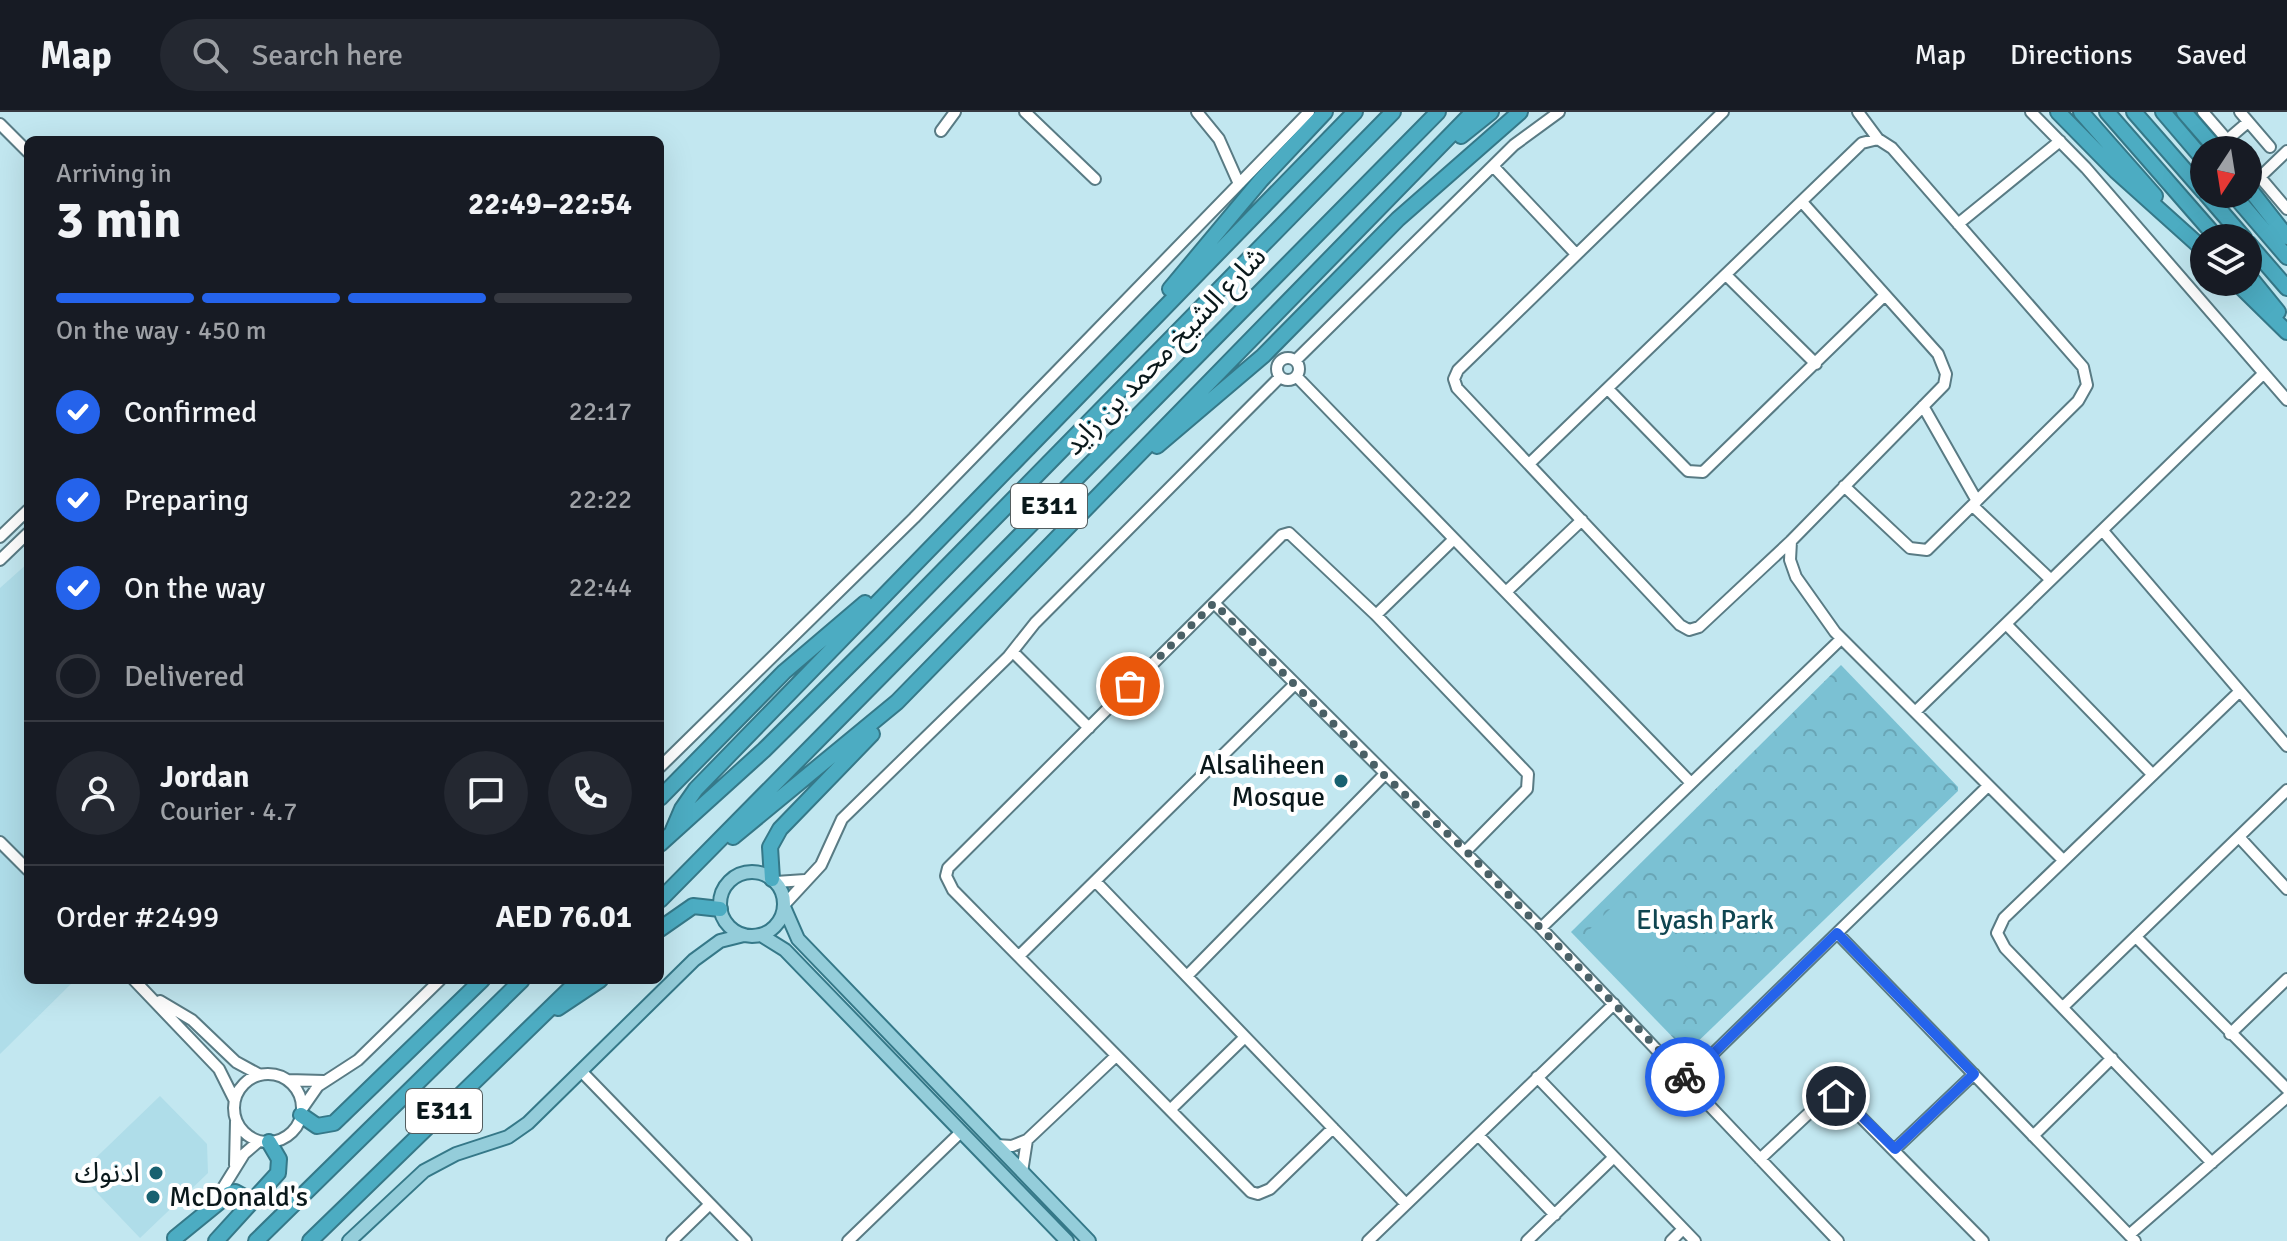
<!DOCTYPE html>
<meta charset="utf-8">
<style>
:root{--surface:#171b24;--page:#242831;--text:#f1f3f6;--muted:#9ea1a6;--line:#363941;--accent:#2563eb}
body{margin:0;font-family:Signika,"Noto Sans Arabic",sans-serif;background:var(--page);color:var(--text);height:100vh;display:flex;flex-direction:column;font-size:30px;white-space:nowrap}
*{box-sizing:border-box;margin:0}
p{font-size:26px;color:var(--muted)}
.icon{flex:none;width:44px;height:44px;fill:none;stroke:currentColor;stroke-width:2;stroke-linecap:round;stroke-linejoin:round}
.map{position:relative;flex:1;overflow:hidden}
.drawer{position:absolute;left:24px;top:24px;width:640px;height:848px;display:flex;flex-direction:column;background:var(--surface);border-radius:12px;box-shadow:0 8px 32px #0002}
.drawer>*{flex:none}
.needle{width:52px;rotate:192deg}
.tools{position:absolute;left:2190px;top:24px;display:grid;gap:16px}
.tools a{display:grid;place-items:center;width:72px;height:72px;border-radius:50%;background:var(--surface);box-shadow:0 8px 32px #0002;font-size:40px}
.pin{position:absolute;display:grid;place-items:center;width:68px;height:68px;color:#fff;margin:-34px;border:4px solid #fff;border-radius:50%;box-shadow:0 2px 8px #0007}
.courier{position:absolute;display:grid;place-items:center;width:80px;height:80px;margin:-40px;border:6px solid #2563eb;border-radius:50%;background:#fff;color:#222;box-shadow:0 2px 10px #0007}
.summary em{font-style:normal;font-weight:800}
.summary div{display:flex;flex-direction:column-reverse}
.summary{display:flex;align-items:center;justify-content:space-between;height:136px;padding:0 32px}
h1{font-size:52px;font-weight:800;line-height:60px}
.bar{display:grid;grid-template-columns:repeat(4,1fr);gap:12px 8px;align-content:center;height:96px;padding:0 32px}
.bar i{height:10px;border-radius:6px;background:var(--line)}
.bar .on{background:var(--accent)}
.bar p{grid-column:span 4}
.line{display:flex;align-items:center;gap:20px;padding:0 32px;border-top:2px solid var(--line)}
.line div{flex:1}
.round{display:grid;place-items:center;flex:none;width:84px;height:84px;border-radius:42px;background:var(--page)}
ol{padding:0 32px;list-style:none}
li{display:flex;align-items:center;gap:24px;height:88px}
li p{margin-inline-start:auto}
li .icon{padding:8px;border-radius:50%;background:var(--accent);color:#fff;stroke-width:4}
li:last-child{color:var(--muted)}
li i{width:44px;height:44px;border:4px solid var(--line);border-radius:50%}
header{display:flex;align-items:center;gap:48px;box-sizing:border-box;height:112px;padding:0 40px;background:var(--surface);border-bottom:2px solid var(--line)}
header strong{font-size:38px}
nav{display:flex;gap:44px;margin-inline-start:auto;font-size:28px}
.search{width:560px;height:72px;background:var(--page);display:flex;align-items:center;gap:20px;box-sizing:border-box;padding:0 28px;border-radius:44px;color:var(--muted);font-size:30px}
.map>svg:first-child{display:block}
</style>
<header>
<strong>Map</strong>
<div class="search"><svg class="icon" aria-label="search" viewBox="0 0 24 24"><circle cx="10" cy="10" r="6"/><path d="M15 15l6 6"/></svg>Search here</div>
<nav><a>Map</a><a>Directions</a><a>Saved</a></nav>
</header>
<div class="map">
<svg width="2287" height="1129" viewBox="0 0 2287 1129">
<defs>
<pattern id="park-crowns" width="20" height="18" patternUnits="userSpaceOnUse" patternTransform="scale(2)"><rect width="20" height="18" fill="#7bc1d3"/><path d="M2 6a3 3 0 1 1 6 0M12 15a3 3 0 1 1 6 0" fill="none" stroke="#69a5b5"/></pattern>
</defs>
<rect width="100%" height="100%" fill="#c2e7f0"/>
<!-- built -->
<path fill="#afdde9" d="M28 451V868H75L0 942V476Z
M160 984 207 1032 208 1061 140 1126 79 1062Z"/>
<!-- park -->
<path fill="url(#park-crowns)" d="M1841 553 1958 675V679L1687 940 1571 820Z"/>
<!-- garden -->
<path fill="#7bc1d3" d="M1620 787 1688 856 1650 892 1583 824Z"/>
<g fill="none" stroke-linecap="round" stroke-linejoin="round">
<!-- minor casing -->
<g stroke="#597b84" stroke-width="14">
<path id="minor" d="M1025 0 1095 67
M1197 0 1219 27 1239 72
M1723 0 1458 258 1454 267 1457 276 1680 513 1689 518 1699 515 1791 429 1944 273 1946 262 1938 242 1802 90
M1858 0 1878 27
M2031 0 2086 56 2287 288
M2203 0 2236 38
M2240 0 2270 35
M0 12 28 40
M941 19 955 0
M2227 28 2248 10
M2248 51 2287 97
M1493 54 1575 141
M2260 65 2287 39
M1958 112 2060 29
M1726 163 1816 252
M1277 257a11 11 0 1 1 22 0a11 11 0 1 1-22 0Z
M1296 248 1514 33 1559 0
M1297 265 1691 671
M1608 277 1683 354 1688 359 1703 360 1885 183
M1923 294 1977 389
M1530 351 1862 31 1878 27 1892 36 2083 255 2087 273 2078 289 1927 438 1910 436 1844 374
M1973 394 2050 467
M2103 419 2287 634
M0 425 28 398
M1791 429 1790 448 1796 465 1835 520 2063 748
M0 448 28 421
M1507 479 1582 408
M1214 491 1541 816 1838 1129
M1376 503 1454 427
M2006 512 2152 662
M1013 540 1089 616
M1915 600 2263 262
M660 655 914 406 1309 0
M2239 725 2287 777
M0 730 28 758
M776 770 805 768
M1096 770 1406 1092
M784 793 821 753 842 707 1008 545 1035 511 1280 265
M1541 816 1841 527
M1837 821 2135 1129
M2136 825 2287 977
M1020 843 1295 572
M1187 864 1384 663
M134 868 219 957 234 987
M160 889 192 908 236 950 260 963
M2064 894 2287 678
M2230 922 2287 867
M581 959 746 1129
M234 996a34 34 0 1 1 68 0a34 34 0 1 1-68 0Z
M1537 965 1695 1129
M1687 967 1987 675
M288 968 324 969
M302 997 318 974 358 948 440 868
M1170 998 1245 925
M1333 1016 1270 1077 1258 1082 1251 1080 953 778 946 764 948 756 1282 423 1289 421 1376 503 1528 662 1527 677 1466 739
M1478 1023 1555 1103
M2033 1024 2112 946
M996 1033 1012 1034 1027 1028 1116 944
M1895 1037 1974 962
M1760 1047 1824 987 1842 986 1983 1129
M2212 1051 2005 836 1997 821 2004 806 2240 579
M235 1053 236 1009
M1022 1060 1027 1028
M218 1084 244 1042 259 1029
M2129 1123 2287 985
M672 1129 710 1092
M848 1129 961 1020
M1368 1129 1614 892
M1527 1129 1614 1045
M1671 1129 1683 1117"/>
</g>
<!-- major casing -->
<g stroke="#357888" stroke-width="16">
<path id="major" d="M720 792a32 32 0 1 1 64 0a32 32 0 1 1-64 0Z
M784 795 798 827 1089 1129
M761 823 785 838 1067 1129
M349 1129 424 1059 456 1042 508 1025 528 1011 694 848 720 829 744 823"/>
</g>
<!-- highway casing -->
<g stroke="#357888" stroke-width="18">
<path id="highway" d="M2058 0 2116 59 2204 138
M2081 0 2155 84
M2107 0 2217 126
M2134 0 2204 80
M2163 0 2204 48
M2184 0 2217 38
M1461 24 1491 0
M2248 75 2287 125
M2206 82 2244 126
M2233 82 2287 145
M2248 131 2287 176
M2248 163 2278 200
M2236 170 2287 220
M1170 177 1261 68 1325 0
M1157 334 1263 244 1398 107 1520 0
M660 686 784 560 865 491
M673 718 682 697 696 677 1355 0
M733 725 897 590 1473 0
M660 732 764 638 881 522 1393 0
M772 767 770 735 780 717 872 622
M660 788 1438 0
M660 817 693 794 720 797
M558 896 600 868
M301 1003 317 1014 334 1011 482 868
M175 1126 229 1082 235 1080 246 1086 244 1098
M216 1129 278 1061 279 1047 269 1030
M256 1129 522 868
M310 1129 579 868"/>
</g>
<!-- minor -->
<use href="#minor" stroke="#fff" stroke-width="10"/>
<!-- major -->
<use href="#major" stroke="#94cdda" stroke-width="12"/>
<!-- highway -->
<use href="#highway" stroke="#4cacc2" stroke-width="14"/>
</g>
<g fill="none" stroke-linecap="round" stroke-linejoin="round">
<!-- done -->
<path stroke="#4a6066" stroke-width="8" stroke-dasharray="0 14.4" d="M1130 574 1214 491 1384 663 1466 739 1685 965"/>
<!-- route -->
<path stroke="#2563eb" stroke-width="10" d="M1685 965 1687 967 1837 821 1974 962 1895 1037 1847 990 1836 984"/>
</g>
<!-- markers -->
<g fill="#186170" stroke="#fff" stroke-width="3">
<circle cx="1341" cy="669" r="8"/>
<circle cx="156" cy="1061" r="8"/>
<circle cx="153" cy="1085" r="8"/>
</g>
<g text-anchor="middle" dominant-baseline="central" stroke-width="8" stroke-linejoin="round" paint-order="stroke">
<!-- shield labels -->
<g fill="#fff" stroke="#545d5f" stroke-width="2">
<rect x="1011" y="372" width="76" height="44" rx="6"/>
<rect x="406" y="977" width="76" height="44" rx="6"/>
</g>
<g font-size="26" font-weight="bold" fill="#0a181b">
<text x="1049" y="394">E311</text>
<text x="444" y="999">E311</text>
</g>
<!-- street labels -->
<g font-size="28" fill="#0a181b" stroke="#fff">
<text transform="translate(1165 239) rotate(-46)">شارع الشيخ محمد بن زايد</text>
</g>
<!-- poi labels -->
<g font-size="28" fill="#0a181b" stroke="#fff" text-anchor="end">
<text x="1325" y="653">Alsaliheen<tspan x="1325" dy="32">Mosque</tspan></text>
<text x="140" y="1061">ادنوك</text>
<text x="169" y="1085" text-anchor="start">McDonald's</text>
</g>
<!-- park labels -->
<g font-size="28" fill="#104651" stroke="#fff">
<text x="1705" y="808">Elyash Park</text>
</g>
</g>
</svg>
<div class="tools">
<a><svg class="needle" viewBox="-14 -14 28 28"><path d="M0-13l5 13h-10z" fill="#e53935"/><path d="M0 13l5-13h-10z" fill="#9ea1a6"/></svg></a>
<a><svg class="icon" aria-label="layers" viewBox="0 0 24 24"><path d="M12 4l9 5-9 5-9-5zM3 14l9 5 9-5"/></svg></a>
</div>
<div class="pin" style="left:1130px;top:574px;background:#ea580c"><svg class="icon" aria-label="bag" viewBox="0 0 24 24"><path d="M5 8h14l-1 12H6zM9 8a3 3 0 0 1 6 0"/></svg></div>
<div class="pin" style="left:1836px;top:984px;background:#1f2937"><svg class="icon" aria-label="home" viewBox="0 0 24 24"><path d="M3 11l9-7 9 7M6 9v11h12V9"/></svg></div>
<div class="courier" style="left:1685px;top:965px"><svg class="icon" aria-label="bike" viewBox="0 0 24 24"><circle cx="6" cy="16" r="4"/><circle cx="18" cy="16" r="4"/><path d="M6 16l4-8h5l3 8M10 8l3 8H6M13 5h3"/></svg></div>
<section class="drawer">
<div class="summary"><div><h1>3 min</h1><p>Arriving in</p></div><em>22:49–22:54</em></div>
<div class="bar"><i class="on"></i><i class="on"></i><i class="on"></i><i></i><p>On the way · 450 m</p></div>
<ol>
<li><svg class="icon" aria-label="check" viewBox="0 0 24 24"><path d="M5 12l5 5 9-10"/></svg>Confirmed<p>22:17</p></li>
<li><svg class="icon" aria-label="check" viewBox="0 0 24 24"><path d="M5 12l5 5 9-10"/></svg>Preparing<p>22:22</p></li>
<li><svg class="icon" aria-label="check" viewBox="0 0 24 24"><path d="M5 12l5 5 9-10"/></svg>On the way<p>22:44</p></li>
<li><i></i>Delivered</li>
</ol>
<div class="line" style="height:144px"><a class="round"><svg class="icon" aria-label="person" viewBox="0 0 24 24"><circle cx="12" cy="8" r="4"/><path d="M4 21q1-7 8-7t8 7"/></svg></a><div><b>Jordan</b><p>Courier · 4.7</p></div><a class="round"><svg class="icon" aria-label="chat" viewBox="0 0 24 24"><path d="M4 5h16v11H9l-5 4z"/></svg></a><a class="round"><svg class="icon" aria-label="phone" viewBox="0 0 24 24"><path d="M5 4h4l2 5-3 2q2 4 5 5l2-3 5 2v4C11 20 4 13 5 4z"/></svg></a></div>
<div class="line" style="height:104px"><div>Order #2499</div><b>AED 76.01</b></div>
</section>
</div>
